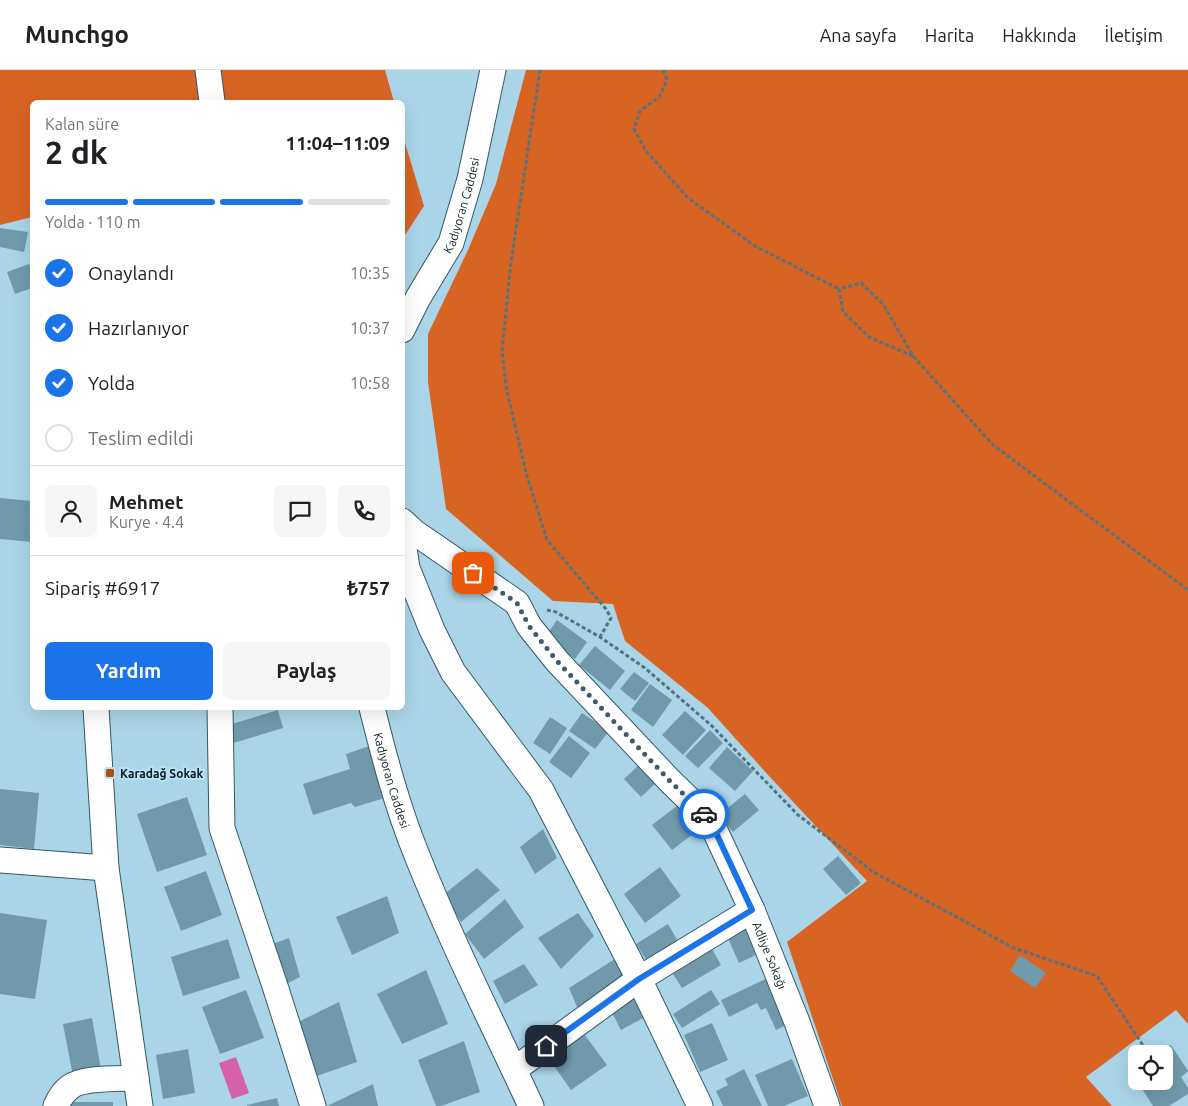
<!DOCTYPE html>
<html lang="tr">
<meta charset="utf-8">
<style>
:root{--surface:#fff;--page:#f6f6f6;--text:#202124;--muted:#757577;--line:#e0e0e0;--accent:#1a73e8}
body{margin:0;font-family:Ubuntu,sans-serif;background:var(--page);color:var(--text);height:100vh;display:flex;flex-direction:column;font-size:19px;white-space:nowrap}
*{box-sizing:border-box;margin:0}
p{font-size:16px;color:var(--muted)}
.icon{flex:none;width:28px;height:28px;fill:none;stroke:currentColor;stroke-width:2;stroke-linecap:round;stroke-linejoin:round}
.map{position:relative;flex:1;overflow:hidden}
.details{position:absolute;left:30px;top:30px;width:375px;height:610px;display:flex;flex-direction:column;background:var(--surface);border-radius:8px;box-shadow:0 5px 20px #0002}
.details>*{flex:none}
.tools{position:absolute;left:1128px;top:975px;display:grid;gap:10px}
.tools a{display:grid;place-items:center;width:45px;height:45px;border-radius:8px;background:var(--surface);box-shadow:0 5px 20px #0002;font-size:25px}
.pin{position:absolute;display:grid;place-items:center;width:42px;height:42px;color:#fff;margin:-21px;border-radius:10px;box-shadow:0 2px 8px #0006}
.courier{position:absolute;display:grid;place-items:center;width:50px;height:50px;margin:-25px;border:4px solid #1a73e8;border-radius:50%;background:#fff;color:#222;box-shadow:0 1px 6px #0007}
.overview em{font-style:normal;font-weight:600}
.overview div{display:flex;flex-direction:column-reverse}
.overview{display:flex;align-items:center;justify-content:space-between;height:85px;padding:0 15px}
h1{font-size:32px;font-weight:600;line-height:38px}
.bar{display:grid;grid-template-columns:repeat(4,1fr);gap:8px 5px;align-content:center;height:60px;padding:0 15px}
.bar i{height:6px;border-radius:4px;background:var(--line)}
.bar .selected{background:var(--accent)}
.bar p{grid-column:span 4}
.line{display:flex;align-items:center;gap:12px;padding:0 15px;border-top:1px solid var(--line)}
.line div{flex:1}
.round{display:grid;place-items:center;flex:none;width:52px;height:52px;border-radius:8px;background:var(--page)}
ol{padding:0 15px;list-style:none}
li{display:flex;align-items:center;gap:15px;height:55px}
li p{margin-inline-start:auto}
li .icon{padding:5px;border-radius:50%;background:var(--accent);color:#fff;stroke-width:4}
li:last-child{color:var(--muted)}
li i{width:28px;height:28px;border:2px solid var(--line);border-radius:50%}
.primary-button{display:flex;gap:10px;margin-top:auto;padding:10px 15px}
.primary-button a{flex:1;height:58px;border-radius:8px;background:var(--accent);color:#fff;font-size:20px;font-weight:600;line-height:58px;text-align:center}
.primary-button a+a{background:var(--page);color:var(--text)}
header{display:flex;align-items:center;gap:30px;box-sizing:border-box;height:70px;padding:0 25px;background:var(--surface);border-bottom:1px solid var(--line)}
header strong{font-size:24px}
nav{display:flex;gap:28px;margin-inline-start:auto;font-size:18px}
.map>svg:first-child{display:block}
</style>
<header>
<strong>Munchgo</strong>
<nav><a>Ana sayfa</a><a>Harita</a><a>Hakkında</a><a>İletişim</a></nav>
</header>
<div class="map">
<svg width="1188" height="1036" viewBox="0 0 1188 1036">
<rect width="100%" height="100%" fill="#aad5e8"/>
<!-- forest -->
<path fill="#d86424" d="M0 0H385L394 32H32V147L0 155Z
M526 0H1188V954L1176 940 1086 1007 1112 1036H842L787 872 867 811 769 706 708 638 625 571 613 534 553 531 446 439 428 312V264L468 180 496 114Z
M402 63 424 136 403 168H402Z"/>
<!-- water -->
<path fill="#d562a7" d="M236 987 249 1023 232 1029 219 993Z"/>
<!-- building -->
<path fill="#709aab" d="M0 158 28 162 24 182 0 177Z
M29 194 32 205V218L15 224 7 202Z
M0 428 32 431V472L0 469Z
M557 550 587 572 575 589 545 567Z
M595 576 625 601 610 620 579 595Z
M634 602 649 613 635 631 620 619Z
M650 614 672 630 653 657 631 640Z
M278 640 283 658 230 674 225 656Z
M685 641 706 660 683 685 662 665Z
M582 643 609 661 595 679 569 661Z
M550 647 567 658 550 684 533 673Z
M710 660 723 673 698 698 685 686Z
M569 666 590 683 571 708 549 692Z
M372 675 388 727 355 737 351 733 313 745 303 714 350 699 346 684Z
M727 677 753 701 735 721 709 698Z
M641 693 658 711 641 727 624 709Z
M0 719 39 723 34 779 0 775Z
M745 724 759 740 733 762 719 745Z
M187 727 207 785 157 802 137 744Z
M682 732 702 757 672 780 652 755Z
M543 759 557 788 535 804 520 777Z
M838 786 861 813 846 825 823 799Z
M660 797 681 826 645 853 624 824Z
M477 798 500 820 461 852 443 825Z
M206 801 222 845 181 861 164 817Z
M387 826 399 863 352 885 336 847Z
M505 829 524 857 484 889 465 864Z
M0 843 47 850 35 929 0 924Z
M578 843 594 866 561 899 538 868Z
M668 854 679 873 648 893 636 874Z
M749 855 762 882 739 893 727 866Z
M289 868 300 907 276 919 262 878Z
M228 869 240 908 183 926 171 887Z
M708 872 721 895 682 918 668 896Z
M1020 885 1046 903 1035 918 1010 901Z
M615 889 626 907 578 939 569 918Z
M524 894 538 915 505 934 493 911Z
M426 900 448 954 402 974 377 924Z
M770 907 792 952 776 960 766 938 761 940 757 933 729 947 721 930Z
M246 920 264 968 220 984 202 937Z
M711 920 720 934 682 958 673 944Z
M632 924 645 947 621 960 609 937Z
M339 932 357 992 311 1008 290 956Z
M92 948 101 1000 73 1006 63 954Z
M712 953 728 990 700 1002 684 965Z
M582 961 607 995 571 1020 547 986Z
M464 971 480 1022 441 1036H436L418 990Z
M1171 975 1188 1001 1181 1007 1188 1018V1024L1169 1036H1153L1137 1011H1164V984H1158Z
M188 979 195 1023 163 1029 156 985Z
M792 989 808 1026 784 1036H768L755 1005Z
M744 999 762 1036H723L716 1021 728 1015 725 1009Z
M373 1014 378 1036H327Z
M277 1028 279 1036H247V1035Z
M68 1032H113V1036H66Z"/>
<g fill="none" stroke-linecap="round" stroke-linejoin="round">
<!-- minor casing -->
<g stroke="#315969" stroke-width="27">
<g id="minor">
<path d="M208 0 212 32"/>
<path id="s1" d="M402 260 418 228 451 173 470 109 493 0"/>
<path id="s2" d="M402 451 414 462 517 533 529 556 557 591 669 710 710 750 752 840 797 952 827 1036"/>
<path d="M402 466 407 498 432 560 453 602 541 720 639 909 700 1036"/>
<path d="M96 638 106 798 140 1036"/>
<path d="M220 638 222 758 276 919 313 1036"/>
<path id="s3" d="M372 638C384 686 397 736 416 783 450 869 492 952 531 1036"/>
<path d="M0 790 106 798"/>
<path d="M515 999 639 909 752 840"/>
<path d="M56 1036C59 1029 63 1022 70 1017 83 1007 119 1009 136 1008"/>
</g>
</g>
<!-- path -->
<path stroke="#56737f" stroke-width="3" stroke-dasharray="4 2.5" stroke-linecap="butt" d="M540 0 511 192 502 282 507 322 527 406 547 470 606 539 611 548 600 567
M663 0 667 10 659 27 640 41 634 59 646 81 688 128 755 176 839 219
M913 286 869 267 843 242 839 219 861 213 883 234 913 286 993 375 1188 520
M547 540 556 542 600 567 645 598 712 656 798 745 875 803 1014 878 1097 906 1146 980"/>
<!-- minor -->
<use href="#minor" stroke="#fff" stroke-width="25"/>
</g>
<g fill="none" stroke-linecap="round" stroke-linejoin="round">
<!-- done -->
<path stroke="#415b66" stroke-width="5" stroke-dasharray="0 9" d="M473 503 517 533 529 556 557 591 669 710 704 744"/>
<!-- route -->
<path stroke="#1a73e8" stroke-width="6" d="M546 976 639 909 752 840 710 750 704 744"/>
</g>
<!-- markers -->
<rect fill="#af4d13" stroke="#b7e3f5" stroke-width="2" x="105" y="698" width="10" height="10" rx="2.5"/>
<g text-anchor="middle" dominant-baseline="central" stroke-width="4" stroke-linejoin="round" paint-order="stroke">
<!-- street labels -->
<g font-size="12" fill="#091a20" stroke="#b7e3f5">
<text stroke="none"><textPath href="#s1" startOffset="139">Kadıyoran Caddesi</textPath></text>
<text stroke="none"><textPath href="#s3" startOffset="75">Kadıyoran Caddesi</textPath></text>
<text stroke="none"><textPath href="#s2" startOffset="581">Adliye Sokağı</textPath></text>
</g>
<!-- poi labels -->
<g font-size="12" font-weight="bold" fill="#091a20" stroke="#b7e3f5" text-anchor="start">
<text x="120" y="703">Karadağ Sokak</text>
</g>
</g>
</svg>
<div class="tools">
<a><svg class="icon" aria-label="locate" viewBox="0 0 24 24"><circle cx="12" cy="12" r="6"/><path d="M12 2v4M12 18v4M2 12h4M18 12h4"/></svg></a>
</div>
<div class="pin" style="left:473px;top:503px;background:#ea580c"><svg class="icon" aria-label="bag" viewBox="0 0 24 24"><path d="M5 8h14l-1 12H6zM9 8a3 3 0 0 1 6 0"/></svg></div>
<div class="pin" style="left:546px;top:976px;background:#1f2937"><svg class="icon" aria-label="home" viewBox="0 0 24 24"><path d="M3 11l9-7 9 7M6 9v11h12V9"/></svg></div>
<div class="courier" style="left:704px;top:744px"><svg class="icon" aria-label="car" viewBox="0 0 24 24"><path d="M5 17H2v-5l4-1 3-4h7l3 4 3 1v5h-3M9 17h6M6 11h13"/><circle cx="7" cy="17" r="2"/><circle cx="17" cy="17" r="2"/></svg></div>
<section class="details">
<div class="overview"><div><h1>2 dk</h1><p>Kalan süre</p></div><em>11:04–11:09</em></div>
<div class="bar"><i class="selected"></i><i class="selected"></i><i class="selected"></i><i></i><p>Yolda · 110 m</p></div>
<ol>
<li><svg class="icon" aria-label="check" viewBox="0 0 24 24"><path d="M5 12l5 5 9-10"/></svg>Onaylandı<p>10:35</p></li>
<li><svg class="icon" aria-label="check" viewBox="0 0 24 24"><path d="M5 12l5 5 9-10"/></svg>Hazırlanıyor<p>10:37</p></li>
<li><svg class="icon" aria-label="check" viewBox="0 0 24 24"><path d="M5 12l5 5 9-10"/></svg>Yolda<p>10:58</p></li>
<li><i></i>Teslim edildi</li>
</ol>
<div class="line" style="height:90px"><a class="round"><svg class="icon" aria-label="person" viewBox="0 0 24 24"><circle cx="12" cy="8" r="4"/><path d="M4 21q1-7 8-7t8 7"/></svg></a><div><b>Mehmet</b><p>Kurye · 4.4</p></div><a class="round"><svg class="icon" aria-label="chat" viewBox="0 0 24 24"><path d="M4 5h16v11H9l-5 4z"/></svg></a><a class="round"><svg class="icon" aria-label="phone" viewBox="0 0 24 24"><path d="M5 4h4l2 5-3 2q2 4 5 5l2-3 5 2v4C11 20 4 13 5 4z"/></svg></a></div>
<div class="line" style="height:65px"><div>Sipariş #6917</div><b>₺757</b></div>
<div class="primary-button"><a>Yardım</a><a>Paylaş</a></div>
</section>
</div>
